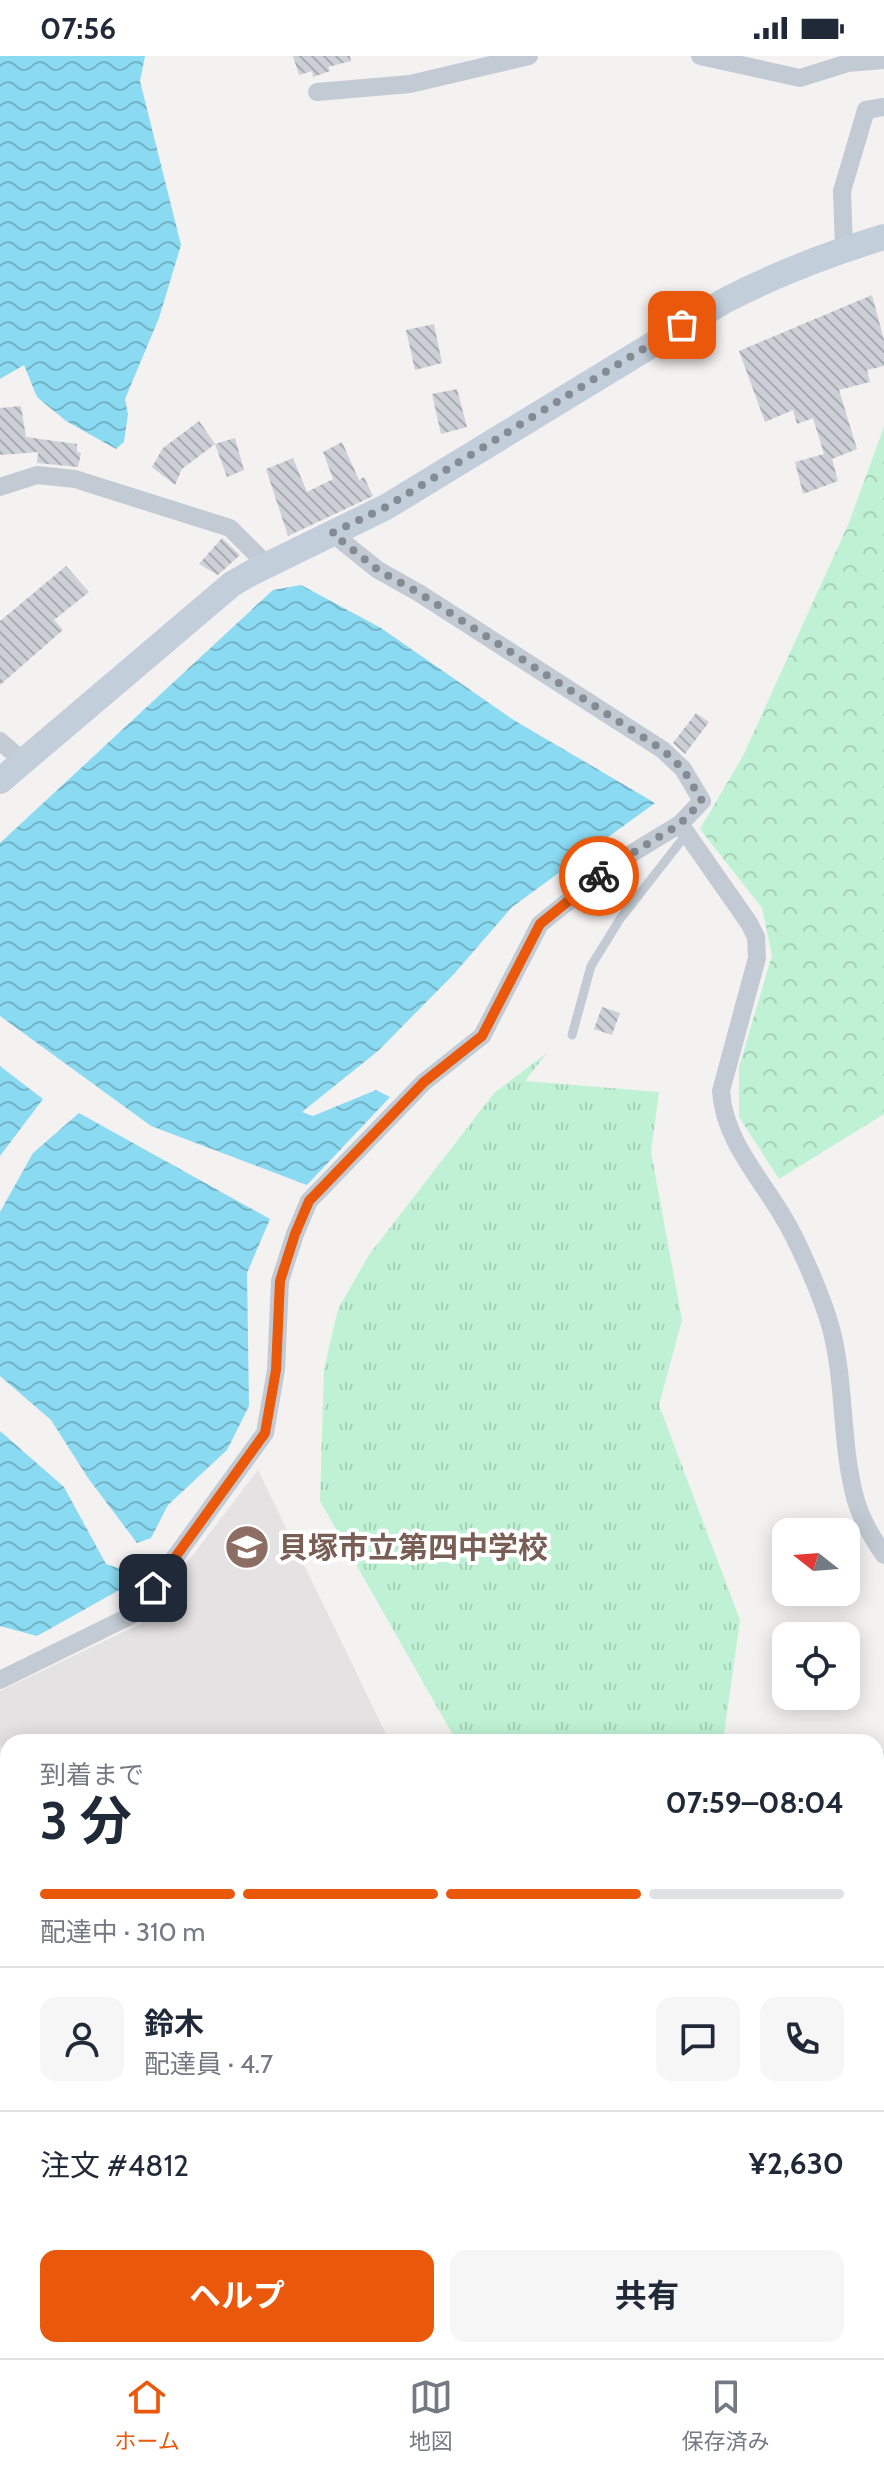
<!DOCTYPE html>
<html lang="ja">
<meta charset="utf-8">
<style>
:root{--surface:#fff;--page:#f6f6f7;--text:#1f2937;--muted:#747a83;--line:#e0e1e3;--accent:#ea580c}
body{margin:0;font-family:Cabin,"Noto Sans JP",sans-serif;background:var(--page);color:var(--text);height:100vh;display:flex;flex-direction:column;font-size:30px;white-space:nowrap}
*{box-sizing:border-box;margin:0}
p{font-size:26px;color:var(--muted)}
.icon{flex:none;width:44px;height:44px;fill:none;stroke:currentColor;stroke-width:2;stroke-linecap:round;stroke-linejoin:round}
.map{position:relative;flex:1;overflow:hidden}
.sheet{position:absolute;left:0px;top:1678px;width:884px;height:624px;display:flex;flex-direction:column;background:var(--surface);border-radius:24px 24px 0 0;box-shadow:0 4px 20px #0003}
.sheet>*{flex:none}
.needle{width:52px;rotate:287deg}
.controls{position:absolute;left:772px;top:1462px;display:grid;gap:16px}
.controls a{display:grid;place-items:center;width:88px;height:88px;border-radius:16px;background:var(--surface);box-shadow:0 4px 20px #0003;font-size:40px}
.pin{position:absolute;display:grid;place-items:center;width:68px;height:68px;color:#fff;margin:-34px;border-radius:16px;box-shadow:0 4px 12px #0006}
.courier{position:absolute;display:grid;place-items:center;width:80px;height:80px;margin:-40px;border:6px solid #ea580c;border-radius:50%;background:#fff;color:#222;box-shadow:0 2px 10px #0007}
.overview em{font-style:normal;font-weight:700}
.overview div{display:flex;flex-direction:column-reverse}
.overview{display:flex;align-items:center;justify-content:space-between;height:136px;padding:0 40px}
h1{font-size:52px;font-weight:700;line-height:60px}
.bar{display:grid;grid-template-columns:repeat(4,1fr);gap:12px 8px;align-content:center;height:96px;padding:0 40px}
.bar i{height:10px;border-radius:6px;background:var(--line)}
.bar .on{background:var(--accent)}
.bar p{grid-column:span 4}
.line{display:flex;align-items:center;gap:20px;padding:0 40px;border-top:2px solid var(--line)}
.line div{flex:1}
.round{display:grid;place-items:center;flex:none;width:84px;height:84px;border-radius:16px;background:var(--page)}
.action{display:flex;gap:16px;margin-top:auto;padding:16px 40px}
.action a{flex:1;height:92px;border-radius:16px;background:var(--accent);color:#fff;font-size:32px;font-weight:700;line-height:92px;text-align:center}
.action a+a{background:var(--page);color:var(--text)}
.status{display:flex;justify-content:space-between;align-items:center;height:56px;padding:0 40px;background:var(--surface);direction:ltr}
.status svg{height:22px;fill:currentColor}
.tab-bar{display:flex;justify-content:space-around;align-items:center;height:112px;border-top:2px solid var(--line);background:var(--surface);font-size:22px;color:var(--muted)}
.tab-bar a{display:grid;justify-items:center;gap:4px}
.tab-bar .on{color:var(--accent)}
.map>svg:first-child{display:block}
</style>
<div class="status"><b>07:56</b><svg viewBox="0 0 49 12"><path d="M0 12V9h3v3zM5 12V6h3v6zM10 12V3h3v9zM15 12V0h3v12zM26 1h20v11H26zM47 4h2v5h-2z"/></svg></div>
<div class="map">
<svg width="884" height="2302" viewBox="0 0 884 2302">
<defs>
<pattern id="grass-tufts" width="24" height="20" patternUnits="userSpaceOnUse" patternTransform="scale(2)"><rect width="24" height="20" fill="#bff2d4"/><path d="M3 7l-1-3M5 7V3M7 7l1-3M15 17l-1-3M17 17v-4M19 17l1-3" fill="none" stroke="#a6d1b9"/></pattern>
<pattern id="forest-crowns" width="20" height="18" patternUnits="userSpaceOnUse" patternTransform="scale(2)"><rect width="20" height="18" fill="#bff2d4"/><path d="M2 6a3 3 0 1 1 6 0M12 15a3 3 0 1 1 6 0" fill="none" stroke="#a6d1b9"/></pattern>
<pattern id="water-waves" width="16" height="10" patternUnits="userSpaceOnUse" patternTransform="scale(2)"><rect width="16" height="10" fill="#8adaf1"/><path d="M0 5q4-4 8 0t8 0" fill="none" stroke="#73b3c7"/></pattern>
<pattern id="building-back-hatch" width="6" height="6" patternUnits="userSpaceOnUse" patternTransform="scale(2)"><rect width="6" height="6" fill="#cdd0d6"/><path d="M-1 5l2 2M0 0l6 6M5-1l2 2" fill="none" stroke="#a8abb1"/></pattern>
</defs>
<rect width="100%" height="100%" fill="#f4f1f1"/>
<!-- education -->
<path fill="#e5e2e3" d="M258 1414 390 1686H8V1712L0 1687V1635L140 1568Z
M8 1742V1889L0 1879V1745Z"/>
<!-- grass -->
<path fill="url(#grass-tufts)" d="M547 997 525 1025 659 1036 651 1096 682 1264 659 1349 740 1564 723 1686H457L320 1445 324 1313 338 1253 369 1199 494 1037Z
M174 2294H331L323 2302H176Z"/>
<!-- forest -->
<path fill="url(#forest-crowns)" d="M884 371V1058L779 1123 739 1061V1011L772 899 762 852 700 773 744 698 848 469Z"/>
<!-- water -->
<path fill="url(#water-waves)" d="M0 0H145L140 25 181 189 159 262 125 343 128 358 124 386 116 393 66 365 37 341 24 309 0 323Z
M301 529 381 572 512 663 655 747 512 851 454 918 378 995 302 1056 313 1060 376 1034 390 1041 307 1129 151 1070 0 960V787L273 534Z
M0 1010 43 1043 0 1100Z
M79 1057 270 1163 247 1217 249 1350 227 1394 168 1449 151 1482 137 1487 88 1422 51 1364 0 1320V1156L33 1097Z
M0 1375 64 1431 106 1508 129 1516 121 1533 37 1580 0 1570Z"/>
<!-- building -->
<path fill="url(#building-back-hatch)" d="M293 0H350L351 5 328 11 330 15 313 21 312 15 299 19Z
M872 239 884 284V310L867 314 870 326 839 334 857 393 832 403 838 425 803 438 795 406 824 398 813 362 797 368 793 354 765 366 739 295Z
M434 268 442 307 415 314 406 274Z
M457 333 467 371 441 378 432 338Z
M21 350 26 381 77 388V396L81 397 78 411 37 407 38 396 0 399V352Z
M199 365 215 388 182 413 175 429 152 411 163 392Z
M235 382 244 414 227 421 215 388Z
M342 386 359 424 364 421 373 440 288 480 266 413 293 402 307 436 333 423 323 396Z
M222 482 240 499 218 519 199 508Z
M66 510 89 536 54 564 63 574 0 629V565Z
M696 657 709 666 685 698 673 687Z
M602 951 620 957 612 979 594 973Z"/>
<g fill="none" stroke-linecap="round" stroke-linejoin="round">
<!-- lane -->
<path stroke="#c2cbd3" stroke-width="9" d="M572 979 591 910 620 863 681 785
M338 2302 346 2294"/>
<!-- street -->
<path stroke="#c2cbd3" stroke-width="18" d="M700 0 800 22 848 7 884 4
M317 36 410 28 529 0
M844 192 842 135 866 54 884 51
M0 431 37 419 75 423 230 472 267 509
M0 685 23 705
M680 768 749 867 756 881 757 902 721 1035C724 1083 758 1119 782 1159 797 1183 818 1232 827 1259 847 1319 839 1385 856 1445 862 1465 873 1483 884 1499
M0 1624 134 1558 265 1377 276 1314 280 1225 295 1178 309 1145 424 1026 482 980 540 868 616 807 680 768 702 745 683 713 663 694 419 537 378 514 332 477
M876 1714 884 1704
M0 1954 8 1964
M0 2257 8 2254
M124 2294 126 2302"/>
<!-- secondary -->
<path stroke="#c3cedb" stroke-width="26" d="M0 725 232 528 251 517 386 451 724 245C776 218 828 198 884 181
M0 1908 8 1920
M152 2294 153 2302"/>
</g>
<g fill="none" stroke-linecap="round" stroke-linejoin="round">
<!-- done -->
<path stroke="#848b93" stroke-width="8" stroke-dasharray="0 14.4" d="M599 820 616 807 680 768 702 745 683 713 663 694 419 537 378 514 332 477 386 451 682 269"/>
<!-- route -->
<path stroke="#ea580c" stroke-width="10" d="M153 1532 265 1377 276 1314 280 1225 295 1178 309 1145 424 1026 482 980 540 868 599 820"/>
</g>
<!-- icons -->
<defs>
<g id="university-disc" transform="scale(2.3)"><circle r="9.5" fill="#8d6e63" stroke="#fff"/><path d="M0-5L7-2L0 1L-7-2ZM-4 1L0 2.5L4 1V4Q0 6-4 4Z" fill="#fff"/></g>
</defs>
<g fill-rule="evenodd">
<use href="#university-disc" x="247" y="1491"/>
</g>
<g text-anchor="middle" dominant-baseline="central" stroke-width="8" stroke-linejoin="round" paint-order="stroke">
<!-- education labels -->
<g font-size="30" font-weight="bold" fill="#785e54" stroke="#fff" text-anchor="start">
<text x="278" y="1491">貝塚市立第四中学校</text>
</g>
</g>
</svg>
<div class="controls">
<a><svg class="needle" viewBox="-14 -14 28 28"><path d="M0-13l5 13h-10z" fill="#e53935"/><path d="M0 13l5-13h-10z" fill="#747a83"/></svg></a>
<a><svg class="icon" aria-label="locate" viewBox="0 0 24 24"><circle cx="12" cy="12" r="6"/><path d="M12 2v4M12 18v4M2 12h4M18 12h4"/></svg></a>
</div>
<div class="pin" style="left:682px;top:269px;background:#ea580c"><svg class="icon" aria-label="bag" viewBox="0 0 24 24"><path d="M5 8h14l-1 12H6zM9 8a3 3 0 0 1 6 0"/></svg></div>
<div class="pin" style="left:153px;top:1532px;background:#1f2937"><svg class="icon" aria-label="home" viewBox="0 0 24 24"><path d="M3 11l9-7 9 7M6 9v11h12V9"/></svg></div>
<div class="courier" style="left:599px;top:820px"><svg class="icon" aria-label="bike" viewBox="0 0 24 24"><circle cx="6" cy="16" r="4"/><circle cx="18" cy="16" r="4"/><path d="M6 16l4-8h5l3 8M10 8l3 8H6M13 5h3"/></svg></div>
<section class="sheet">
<div class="overview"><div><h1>3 分</h1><p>到着まで</p></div><em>07:59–08:04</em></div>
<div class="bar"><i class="on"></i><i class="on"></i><i class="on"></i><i></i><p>配達中 · 310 m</p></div>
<div class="line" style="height:144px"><a class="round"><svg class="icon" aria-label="person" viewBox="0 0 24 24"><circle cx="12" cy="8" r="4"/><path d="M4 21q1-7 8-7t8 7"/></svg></a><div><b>鈴木</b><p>配達員 · 4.7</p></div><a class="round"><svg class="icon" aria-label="chat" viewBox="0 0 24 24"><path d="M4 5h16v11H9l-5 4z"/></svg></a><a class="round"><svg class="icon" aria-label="phone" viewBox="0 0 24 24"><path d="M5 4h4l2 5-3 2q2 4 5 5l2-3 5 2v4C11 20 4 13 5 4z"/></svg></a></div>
<div class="line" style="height:104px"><div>注文 #4812</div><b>¥2,630</b></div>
<div class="action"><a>ヘルプ</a><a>共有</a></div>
</section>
</div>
<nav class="tab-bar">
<a class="on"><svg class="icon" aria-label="home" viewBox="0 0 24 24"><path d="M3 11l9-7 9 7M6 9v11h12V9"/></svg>ホーム</a>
<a><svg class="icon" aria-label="map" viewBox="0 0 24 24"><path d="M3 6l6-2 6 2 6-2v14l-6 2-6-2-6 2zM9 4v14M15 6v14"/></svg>地図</a>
<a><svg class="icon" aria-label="saved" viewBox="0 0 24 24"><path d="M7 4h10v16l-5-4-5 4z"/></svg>保存済み</a>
</nav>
